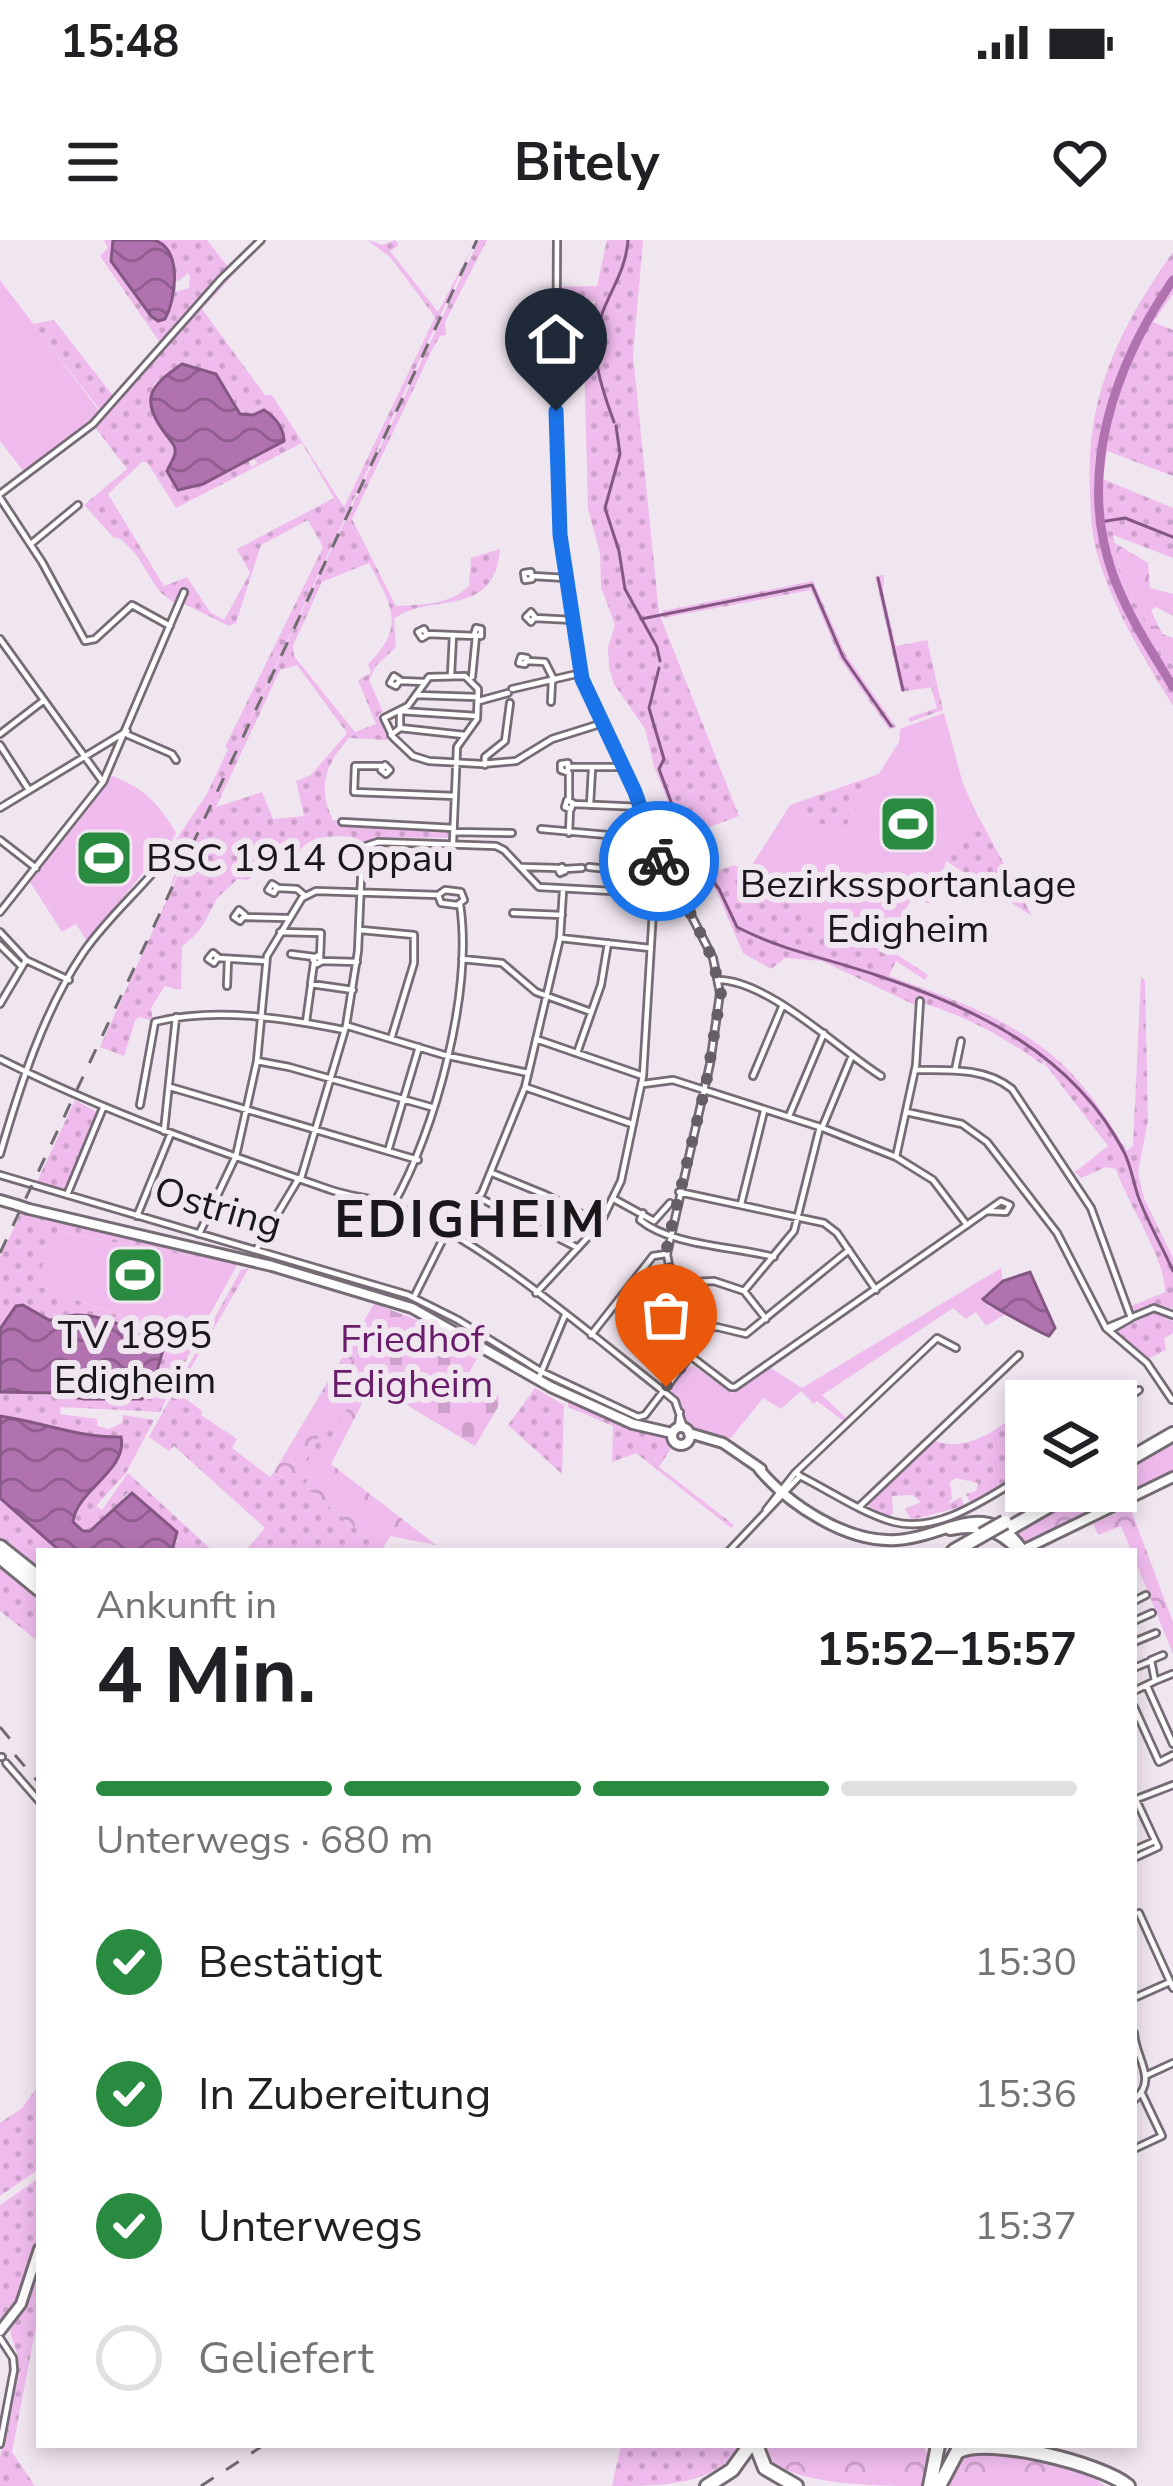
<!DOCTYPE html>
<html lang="de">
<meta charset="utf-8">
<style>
:root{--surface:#fff;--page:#f6f6f6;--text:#202124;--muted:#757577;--line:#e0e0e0;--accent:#288b3f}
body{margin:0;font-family:"Nunito Sans",sans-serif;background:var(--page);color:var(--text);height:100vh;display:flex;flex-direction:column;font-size:45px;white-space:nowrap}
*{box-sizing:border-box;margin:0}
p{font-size:39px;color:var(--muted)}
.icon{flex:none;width:66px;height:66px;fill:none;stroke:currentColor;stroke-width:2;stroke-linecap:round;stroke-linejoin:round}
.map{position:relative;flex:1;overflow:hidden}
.drawer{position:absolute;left:36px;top:1308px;width:1101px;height:900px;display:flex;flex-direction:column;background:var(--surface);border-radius:0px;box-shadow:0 6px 18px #0003}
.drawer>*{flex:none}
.buttons{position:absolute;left:1005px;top:1140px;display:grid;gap:24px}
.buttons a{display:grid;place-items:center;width:132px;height:132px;border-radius:0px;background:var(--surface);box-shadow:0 6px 18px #0003;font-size:60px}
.pin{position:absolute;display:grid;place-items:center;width:102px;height:102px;color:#fff;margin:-123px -51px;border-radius:50% 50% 50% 0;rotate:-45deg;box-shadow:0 0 12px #0007}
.pin .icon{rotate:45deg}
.courier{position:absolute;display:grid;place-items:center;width:120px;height:120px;margin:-60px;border:9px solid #1a73e8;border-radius:50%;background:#fff;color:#222;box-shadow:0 3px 15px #0007}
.headline em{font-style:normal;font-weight:700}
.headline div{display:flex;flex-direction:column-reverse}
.headline{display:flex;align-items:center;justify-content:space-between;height:204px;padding:0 60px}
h1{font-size:78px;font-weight:700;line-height:90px}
.bar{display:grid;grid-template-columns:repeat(4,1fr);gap:18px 12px;align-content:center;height:144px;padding:0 60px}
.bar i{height:15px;border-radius:9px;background:var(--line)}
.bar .active{background:var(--accent)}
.bar p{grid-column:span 4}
ol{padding:0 60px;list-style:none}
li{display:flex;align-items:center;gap:36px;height:132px}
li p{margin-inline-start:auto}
li .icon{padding:12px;border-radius:50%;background:var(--accent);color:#fff;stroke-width:4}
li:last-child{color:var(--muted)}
li i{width:66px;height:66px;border:6px solid var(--line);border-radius:50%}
.status{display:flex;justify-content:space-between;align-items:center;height:84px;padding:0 60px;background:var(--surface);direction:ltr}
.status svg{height:33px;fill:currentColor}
header{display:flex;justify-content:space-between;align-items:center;height:156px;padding:0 60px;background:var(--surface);font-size:54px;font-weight:700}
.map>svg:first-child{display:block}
</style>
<div class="status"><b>15:48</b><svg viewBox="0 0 49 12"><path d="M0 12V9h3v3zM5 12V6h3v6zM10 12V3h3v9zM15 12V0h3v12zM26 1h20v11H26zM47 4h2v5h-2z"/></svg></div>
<header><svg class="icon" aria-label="menu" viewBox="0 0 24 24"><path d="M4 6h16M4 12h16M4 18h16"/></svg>Bitely<svg class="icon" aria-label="heart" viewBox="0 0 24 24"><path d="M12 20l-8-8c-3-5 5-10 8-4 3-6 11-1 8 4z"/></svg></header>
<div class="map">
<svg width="1173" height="2246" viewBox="0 0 1173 2246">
<defs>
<pattern id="grass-dots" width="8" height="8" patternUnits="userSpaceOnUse" patternTransform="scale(3)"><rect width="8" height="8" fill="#efbbed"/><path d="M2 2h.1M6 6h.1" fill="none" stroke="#cca0cb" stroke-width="1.8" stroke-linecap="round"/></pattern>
<pattern id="forest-crowns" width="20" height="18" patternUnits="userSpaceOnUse" patternTransform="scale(3)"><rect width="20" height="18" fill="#efbbed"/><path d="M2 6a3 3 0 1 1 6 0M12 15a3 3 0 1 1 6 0" fill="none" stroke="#cca0cb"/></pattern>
<pattern id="cemetery-stones" width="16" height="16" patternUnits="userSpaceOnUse" patternTransform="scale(3)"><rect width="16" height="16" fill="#efbbed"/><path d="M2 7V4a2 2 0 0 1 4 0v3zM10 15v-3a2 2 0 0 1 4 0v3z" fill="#cca0cb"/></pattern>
<pattern id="water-waves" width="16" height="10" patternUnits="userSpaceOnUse" patternTransform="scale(3)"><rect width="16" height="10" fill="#b172b0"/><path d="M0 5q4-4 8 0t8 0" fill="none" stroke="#8f5d8e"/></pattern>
</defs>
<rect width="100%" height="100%" fill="#f0e6f0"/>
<!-- grass -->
<path fill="url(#grass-dots)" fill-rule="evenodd" d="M104 0H113C113 27 136 62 158 81L165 79 175 52 189 48 190 36 188 33 177 42 168 13 155 0H207L228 27 257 0H265L202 69 265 155H272L344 267 435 77 390 17 367 0 383 5 395 0 399 5 390 11 438 72 476 0 167 656 177 627 160 620 149 636 145 633 176 593 163 619 207 554 228 509 225 507 323 307 308 280 261 305 236 383 229 386 184 364 188 353 181 351 175 364 159 351 135 313 121 299 113 297 84 265 127 229 94 186 104 175 33 84 54 80 114 157 161 104 100 16 108 8ZM182 124C210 126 231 147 240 174L253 175 284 201 252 218 258 223 252 227 248 220 203 244 168 226 175 213 154 144ZM302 203 334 258 237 309 250 333 224 380 210 372 187 337 164 346 108 254 142 222H147L176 268Z
M479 0H487L445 82 446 95 440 96 432 110 352 279 396 366C423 364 448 366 469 346L471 318 500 309C494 381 430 351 394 379L396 407 376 426 369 440 383 472 378 475 388 500 349 498C325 525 317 546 333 580L448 589V598L375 597 360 606 352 597C333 595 310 596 300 610L296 603H290L292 615 277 614V606L267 608 260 616 264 625 248 640 237 639C233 645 221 653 216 660 204 682 205 689 182 706L181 750 165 746 151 768 153 781 139 777 135 781 124 816 100 807 214 556ZM369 323C391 365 407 386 368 424L371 433 358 440 376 484 355 492 294 416 293 406 322 342ZM297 425 347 493 311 535 296 541 304 576 273 579 262 552 216 567 280 430Z
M607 0H643L633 115 659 373 739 576 691 594 717 631 735 625 847 700 884 706 928 735 925 740 896 721 889 736C951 758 1025 783 1072 834 1094 857 1110 884 1127 911L1133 906 1141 736 1145 741 1148 880 1138 932 1144 958 1173 1018V1069L1154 1064 1135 1073 1129 1067 1165 1052C1165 1017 1128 965 1116 929L1106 927 1081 938 1075 932 1108 906 1045 824 1047 820 1042 824C1002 796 965 775 918 762L915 765 822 721 785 718 771 729 743 713 716 650 703 634 697 635 654 526 645 489 614 444 609 428 608 407 615 385 601 347 600 313 588 269 584 113 595 61H558L559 47 597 46Z
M1173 12V54L1153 82 1173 90V236L1107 211 1103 239 1173 268V318L1113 295 1123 342 1173 426V466C1144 418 1114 371 1098 317 1091 296 1091 274 1090 253 1085 156 1119 89 1173 12Z
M884 335 883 352 896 406 927 400 943 470 910 482 908 478 937 468 931 447 901 452 875 336Z
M813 341 846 415 896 487 889 489 840 419 811 350 663 378 662 371Z
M879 534 840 596 790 565Z
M976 572 1032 676 946 621Z
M75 860 97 872 65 952 36 944Z
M22 971 239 1022 237 1025 59 992 34 1044 149 1087 155 1076H181L203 1087 160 1172 61 1167 60 1174 97 1179V1186L109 1189 122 1183 123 1175 154 1180 126 1233 96 1266 102 1270 128 1233 213 1311H172L178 1300 128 1253 98 1287 83 1291 76 1288 72 1277 75 1270 116 1221V1196C90 1202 31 1181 0 1176V1152L137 1160 156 1134 163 1110 147 1104 142 1095 74 1075 62 1080 41 1079 49 1084 46 1086 33 1080 36 1075 23 1065 10 1075 15 1081 7 1078 0 1089V1017Z
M249 1028 177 1152 202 1171 201 1175 237 1199 232 1208 270 1237 274 1232 293 1244 347 1129 372 1144 368 1152 360 1147 304 1246 358 1290 391 1295 381 1311H245L265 1288 174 1206 169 1211 149 1197 241 1030Z
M1157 1071 1167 1073 1173 1082V1093L1164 1098 1166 1110 1148 1119 1119 1099 1116 1091Z
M540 1145 670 1200 674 1204 659 1227 734 1285 731 1288 636 1213 612 1222 613 1186 568 1167V1162Z
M535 1148 564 1165 562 1234 508 1185Z
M1026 1165V1215L1013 1209 1008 1212 1012 1231 1006 1234 1007 1241 970 1262 966 1254 976 1251 978 1243 955 1238 950 1242 952 1259 948 1264 961 1257 964 1266 911 1280 905 1269 921 1262 912 1255 892 1256 893 1274 888 1276 869 1267V1261L933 1200C967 1214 1001 1188 1026 1165Z
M0 1258 60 1311H39V1334L0 1302Z
M0 1321 39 1353V1402L0 1371Z
M39 1845V1929L0 1956V1883L22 1868Z
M39 1938V2000L18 2063 0 2087V1965Z
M39 2019V2071L12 2212 35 2246H0V2218L18 2118 10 2091 27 2063Z
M621 2205H744C711 2246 666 2246 612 2246Z"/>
<!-- forest -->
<path fill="url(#forest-crowns)" d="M1115 303 1148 323 1150 348 1173 354V376L1156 367 1151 370 1162 394 1173 398V426L1123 342Z
M374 1064 383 1067 347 1128 349 1140 293 1244 274 1232Z
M359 1147 368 1152 331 1224 436 1305 358 1290 304 1246Z
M1173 1201V1233L1030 1305 1013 1293 1081 1251H1116V1231Z
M1130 1267 1173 1382V1414L1121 1286 1098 1295 1093 1284Z
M761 2205H923L929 2218 923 2246C878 2246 771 2246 761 2205Z
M980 2207 1080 2227 1105 2246H947L957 2217Z"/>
<!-- cemetery -->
<path fill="url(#cemetery-stones)" d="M383 1067 431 1085 479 1114 466 1139 499 1156 498 1167 475 1206 347 1129Z"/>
<!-- park -->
<path fill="#efbbed" d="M0 40 100 172 24 232 0 201Z
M944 473 963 544 976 572 946 621 939 648 929 664 914 656 882 708 847 700 747 633 790 565 840 595 899 502 900 489Z
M112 536C142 547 159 563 176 593L87 701 76 684 62 692 30 642Z
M58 992 237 1025 203 1087 181 1076 176 1086 155 1076 150 1087 34 1044Z
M1001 1028 1003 1041 983 1056 989 1067 1007 1073 986 1086 976 1072 966 1079 953 1068 822 1155 847 1179 845 1182 817 1161 814 1164 801 1151 781 1169 763 1158 731 1198C661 1187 704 1187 670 1149L686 1128 694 1126 732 1153 769 1127 802 1148Z"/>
<!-- water -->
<path fill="url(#water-waves)" stroke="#845783" stroke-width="3" d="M113 0C124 0 143 0 154 0 183 9 176 59 165 79L158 81 151 76 111 21Z
M182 124 216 134 240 174 253 175 264 170C275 177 284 188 284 201L203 244 178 250 167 231C169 225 174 220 175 213 176 205 171 202 167 196 139 159 149 147 182 124Z
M1030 1032 1055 1088 1049 1096C1042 1094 986 1063 983 1059L1003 1041Z
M23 1065 49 1080C59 1080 67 1075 77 1075 98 1075 136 1087 147 1103L161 1106 163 1110 156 1134 142 1159H84L53 1153 0 1152V1089L16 1066Z
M0 1176C41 1182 80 1198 121 1197 128 1231 76 1250 73 1282L83 1291H90L132 1253 177 1292 172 1311H60L0 1258Z"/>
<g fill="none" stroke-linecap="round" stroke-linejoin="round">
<!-- stream -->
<path stroke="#845783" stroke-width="3" d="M614 182C600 144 588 111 603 71 613 46 626 28 628 0
M616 186 620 214 605 268 619 311 625 349 657 407 660 421
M1100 282 1125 278 1173 297
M878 338 903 450
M641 379 812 345 843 417 891 486
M659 428 649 468 664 519 659 529 688 608 719 649 737 687C781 710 829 719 876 735 976 768 1073 814 1124 912 1131 926 1133 941 1138 956 1147 981 1162 1006 1173 1031"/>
<!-- river -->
<path stroke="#b172b0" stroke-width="9" d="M1173 40C1115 124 1077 231 1112 332 1126 373 1151 410 1173 447"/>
<!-- street casing -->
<g stroke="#766c75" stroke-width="10">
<path id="street" d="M557 0 556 205 560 295 581 433 641 567 667 654
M0 254 93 184 221 39 261 0
M0 258 42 322 85 401 95 399 132 365 170 386
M32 303 78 265
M531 332 532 339 525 340 524 333Z
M533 336 566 338
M531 372 535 377 531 382 526 377Z
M535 378 573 380
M476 388 481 389V396L474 395Z
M424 389 427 395 422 398 418 392Z
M427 394 476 396
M0 399 103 542
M521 417 527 418 525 424 519 423Z
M527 421 545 422 554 440
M451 435 453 395
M394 436 400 440 396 446 390 443Z
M472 437 476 396
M400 441 424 442
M512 449 581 433
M416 455 476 457
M479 461 508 453
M551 462 552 440
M400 488V471L477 476
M0 494 43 461
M126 494 172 514 176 520
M391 495 400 488 464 495
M0 505 29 550
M385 525 390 530 386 534 381 530Z
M485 525V517L505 501 510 463
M382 526H355L354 552 455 556
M570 527H623
M568 530V523L561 524V530L569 533V560
M567 560 573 563 571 569 565 567Z
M574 564 641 567
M590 565 592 529
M0 568 127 491
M342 582 454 588
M541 589 652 599
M454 592 512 593
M569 593 570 569
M0 600 36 628
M453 602 457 507 477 479 478 449 465 436 429 437 408 466 384 478 393 497 413 516 429 521 482 524 516 521 552 499 603 483
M412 621 414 625 409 627 407 623Z
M361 625 407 626
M413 626 440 627
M522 627 558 628
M562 627 565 631 560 633 558 629Z
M589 627 617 630
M565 629 582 628
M622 629 624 633 620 635 617 631Z
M272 644 277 647 274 653 268 650Z
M278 648 297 649 304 655
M445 650 461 652 464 660 457 665 441 663 438 655Z
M667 654 679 660 691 675 713 718 720 753 710 824 667 1014 684 1111 731 1147H735L1001 961 1010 965 1006 972 987 971
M239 670 245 675 240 681 234 677Z
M0 672 103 542 184 352
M513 673 562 675
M245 677 287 678
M361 690 414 695V723L391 799
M0 692 26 720 69 740
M280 692 321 693 320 717
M560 698 650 708
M0 705 21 726
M213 713 218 717 214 723 208 719Z
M291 714 314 717
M317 716 322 721 317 724 313 720Z
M218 718 266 721
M462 719 502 723 536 752 591 772
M322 721 357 722
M314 723 311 744 353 750
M719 740C769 741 838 809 881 836
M227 746 228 719
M0 764 26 720
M306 782 311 746
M348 786 444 815 528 833
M536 799 643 836
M577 813 601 745 608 703
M0 819C107 873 218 911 331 950 351 957 373 958 393 965 480 997 589 1093 663 1151L675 1161 684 1188
M257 821 289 827 431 867
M915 830C948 830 985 827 1012 849L1091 968 1131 1078
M955 830 961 801
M753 836 782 767
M643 844 673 840 820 887 896 917 933 940 967 985
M170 847 418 920
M525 847 632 884
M140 865 155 782C216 767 284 778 344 790
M906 872 962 884 987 902 1057 993 1106 1088 1147 1123 1172 1160
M789 876 824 793
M822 888 851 818
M164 891 176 777
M388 911 419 807
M0 914C20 846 43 772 83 713 102 685 129 660 151 635
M896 917 916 825 920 761
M492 933 546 955 600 984
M0 935 408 1055 458 1080 542 1132 638 1177 645 1175 690 1116
M301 938 346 786 358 711 362 616 366 606 378 602 496 606 504 610 539 647 667 654
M679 952 824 983 837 993 876 1050
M67 955 103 868
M482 959 578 1008
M614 959 654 981
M741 964 764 871
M393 965C436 890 473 751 460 664
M643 973 640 980C672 1006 732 1006 774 1017
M137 976 171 893
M654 981 670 963
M199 994 236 916 257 821 267 716 302 658 316 651 438 655
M256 1010 299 938
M673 1043 714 1041 744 1051 794 991 820 887
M744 1051 766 1079
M536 1053 600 984 621 941 643 836 654 654
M415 1055 444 997 482 953 525 847 560 698 563 651
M1106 1088 1154 1068 1173 1075
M677 1089 717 1087 746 1094 849 1010
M1110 1090 1131 1078
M591 1095 653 1016 666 1014
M538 1140 565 1075
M1116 1165 1139 1150
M678 1187 680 1172
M800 1236C830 1251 862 1273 894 1282 940 1294 989 1256 1026 1235
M860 1266 1019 1115
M766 1270 795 1233
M729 1311 800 1236 796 1232 937 1098 956 1108
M1134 1361 1146 1355
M1134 1381 1152 1373
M1134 1402 1156 1393
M1163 1415 1151 1420 1155 1441 1172 1434
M1134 1428 1151 1421
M1147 1446 1173 1504
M1134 1451 1155 1441
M1134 1467 1159 1522 1173 1515
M0 1517H2
M6 1523 39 1561
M1134 1560 1173 1545
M1134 1610 1155 1601
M1134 1618 1158 1607 1137 1562
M1139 1673 1173 1748
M1134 1758 1170 1742
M1134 1793C1135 1818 1159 1840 1134 1860
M1147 1835 1173 1823
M1134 1909 1162 1896 1142 1854
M0 2098 13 2118 14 2130 0 2204"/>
</g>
<!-- secondary casing -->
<g stroke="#766c75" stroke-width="14">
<path id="secondary" d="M0 960 17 965
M29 969 272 1026 412 1068 551 1147 633 1184 672 1193
M672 1196a9 9 0 1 1 18 0a9 9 0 1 1-18 0Z
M689 1193 723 1203 761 1229
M759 1229C789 1265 847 1303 896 1300 946 1298 985 1254 1023 1310
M950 1290C977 1285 998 1289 1017 1310
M1023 1310 1173 1237
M0 2091 21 2064 39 2009"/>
</g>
<!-- highway casing -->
<g stroke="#766c75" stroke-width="18">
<path id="highway" d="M1116 1227 1173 1194
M1012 1287 1074 1251
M0 1307 39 1338
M954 1311 982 1295
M0 1317 39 1349
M756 2205 765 2228 796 2246
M707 2246 732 2230 750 2205
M930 2246 938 2205
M939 2246 957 2212C987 2195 1102 2224 1128 2246"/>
</g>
<!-- street -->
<use href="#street" stroke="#fff" stroke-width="4.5"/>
<!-- secondary -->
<use href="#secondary" stroke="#fff" stroke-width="8"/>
<!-- highway -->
<use href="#highway" stroke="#fff" stroke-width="12"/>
<!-- rail -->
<path stroke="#716b71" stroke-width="3" stroke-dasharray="15 15" stroke-linecap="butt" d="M0 1013 477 0
M0 1487 16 1506
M15 1515 39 1543
M201 2246 264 2205"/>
<!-- secondary-bridge casing -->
<g stroke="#766c75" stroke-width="14" stroke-linecap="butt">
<path id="secondary-bridge" d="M17 965 29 969"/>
</g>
<!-- highway-bridge casing -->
<g stroke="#766c75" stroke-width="18" stroke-linecap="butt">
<path id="highway-bridge" d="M982 1295 1005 1282"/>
</g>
<!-- secondary-bridge -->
<use href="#secondary-bridge" stroke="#fff" stroke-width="8"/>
<!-- highway-bridge -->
<use href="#highway-bridge" stroke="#fff" stroke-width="12"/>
</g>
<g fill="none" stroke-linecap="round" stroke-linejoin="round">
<!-- done -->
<path stroke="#655f65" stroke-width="12" stroke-dasharray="0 21.6" d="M659 621 667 654 679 660 692 675 712 718 721 753 706 844 667 1006 677 1089 684 1111 690 1116 666 1147"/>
<!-- route -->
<path stroke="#1a73e8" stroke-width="15" d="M556 171 560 295 582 439 635 552 659 621"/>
</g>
<!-- icons -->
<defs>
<g id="stadium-square" transform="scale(3)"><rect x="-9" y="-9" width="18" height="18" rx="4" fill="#288b3f" stroke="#f0e6f0"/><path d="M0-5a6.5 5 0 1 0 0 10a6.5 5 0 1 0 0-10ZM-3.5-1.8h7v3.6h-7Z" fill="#fff"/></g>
</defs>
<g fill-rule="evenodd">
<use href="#stadium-square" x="908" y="584"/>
<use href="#stadium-square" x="104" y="618"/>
<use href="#stadium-square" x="135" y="1035"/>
</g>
<g text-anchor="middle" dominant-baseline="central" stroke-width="12" stroke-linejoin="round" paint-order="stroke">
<!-- poi labels -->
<g font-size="39" fill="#1a171a" stroke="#f0e6f0">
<text x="146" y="618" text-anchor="start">BSC 1914 Oppau</text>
<text x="908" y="644">Bezirkssportanlage<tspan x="908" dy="45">Edigheim</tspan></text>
<text x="135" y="1095">TV 1895<tspan x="135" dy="45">Edigheim</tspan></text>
</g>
<!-- street labels -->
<g font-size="39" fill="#1a171a" stroke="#f0e6f0">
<text transform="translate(218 968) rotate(16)">Ostring</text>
</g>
<!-- park labels -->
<g font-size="39" fill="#691c6a" stroke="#f0e6f0">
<text x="412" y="1099">Friedhof<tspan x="412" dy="45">Edigheim</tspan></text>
</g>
<!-- district labels -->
<g font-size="51" font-weight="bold" letter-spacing="3" fill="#1a171a" stroke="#f0e6f0">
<text x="471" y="980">EDIGHEIM</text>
</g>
</g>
</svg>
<div class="buttons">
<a><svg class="icon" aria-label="layers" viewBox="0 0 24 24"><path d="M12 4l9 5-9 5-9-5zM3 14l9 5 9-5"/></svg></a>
</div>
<div class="pin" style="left:666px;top:1147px;background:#ea580c"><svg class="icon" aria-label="bag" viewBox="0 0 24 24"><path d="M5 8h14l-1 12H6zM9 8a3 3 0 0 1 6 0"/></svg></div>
<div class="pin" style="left:556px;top:171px;background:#1f2937"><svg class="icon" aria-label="home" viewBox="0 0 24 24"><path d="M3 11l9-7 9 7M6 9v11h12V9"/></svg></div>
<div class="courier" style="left:659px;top:621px"><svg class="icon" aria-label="bike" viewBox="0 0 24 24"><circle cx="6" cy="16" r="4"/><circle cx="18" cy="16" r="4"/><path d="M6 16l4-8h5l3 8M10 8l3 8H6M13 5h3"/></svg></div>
<section class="drawer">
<div class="headline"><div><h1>4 Min.</h1><p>Ankunft in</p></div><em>15:52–15:57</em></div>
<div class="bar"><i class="active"></i><i class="active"></i><i class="active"></i><i></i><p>Unterwegs · 680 m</p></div>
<ol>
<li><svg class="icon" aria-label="check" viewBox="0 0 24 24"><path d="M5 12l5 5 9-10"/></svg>Bestätigt<p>15:30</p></li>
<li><svg class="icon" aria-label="check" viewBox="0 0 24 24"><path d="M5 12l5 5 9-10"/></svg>In Zubereitung<p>15:36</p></li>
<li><svg class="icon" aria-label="check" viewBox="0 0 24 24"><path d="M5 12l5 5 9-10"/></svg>Unterwegs<p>15:37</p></li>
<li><i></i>Geliefert</li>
</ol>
</section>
</div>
